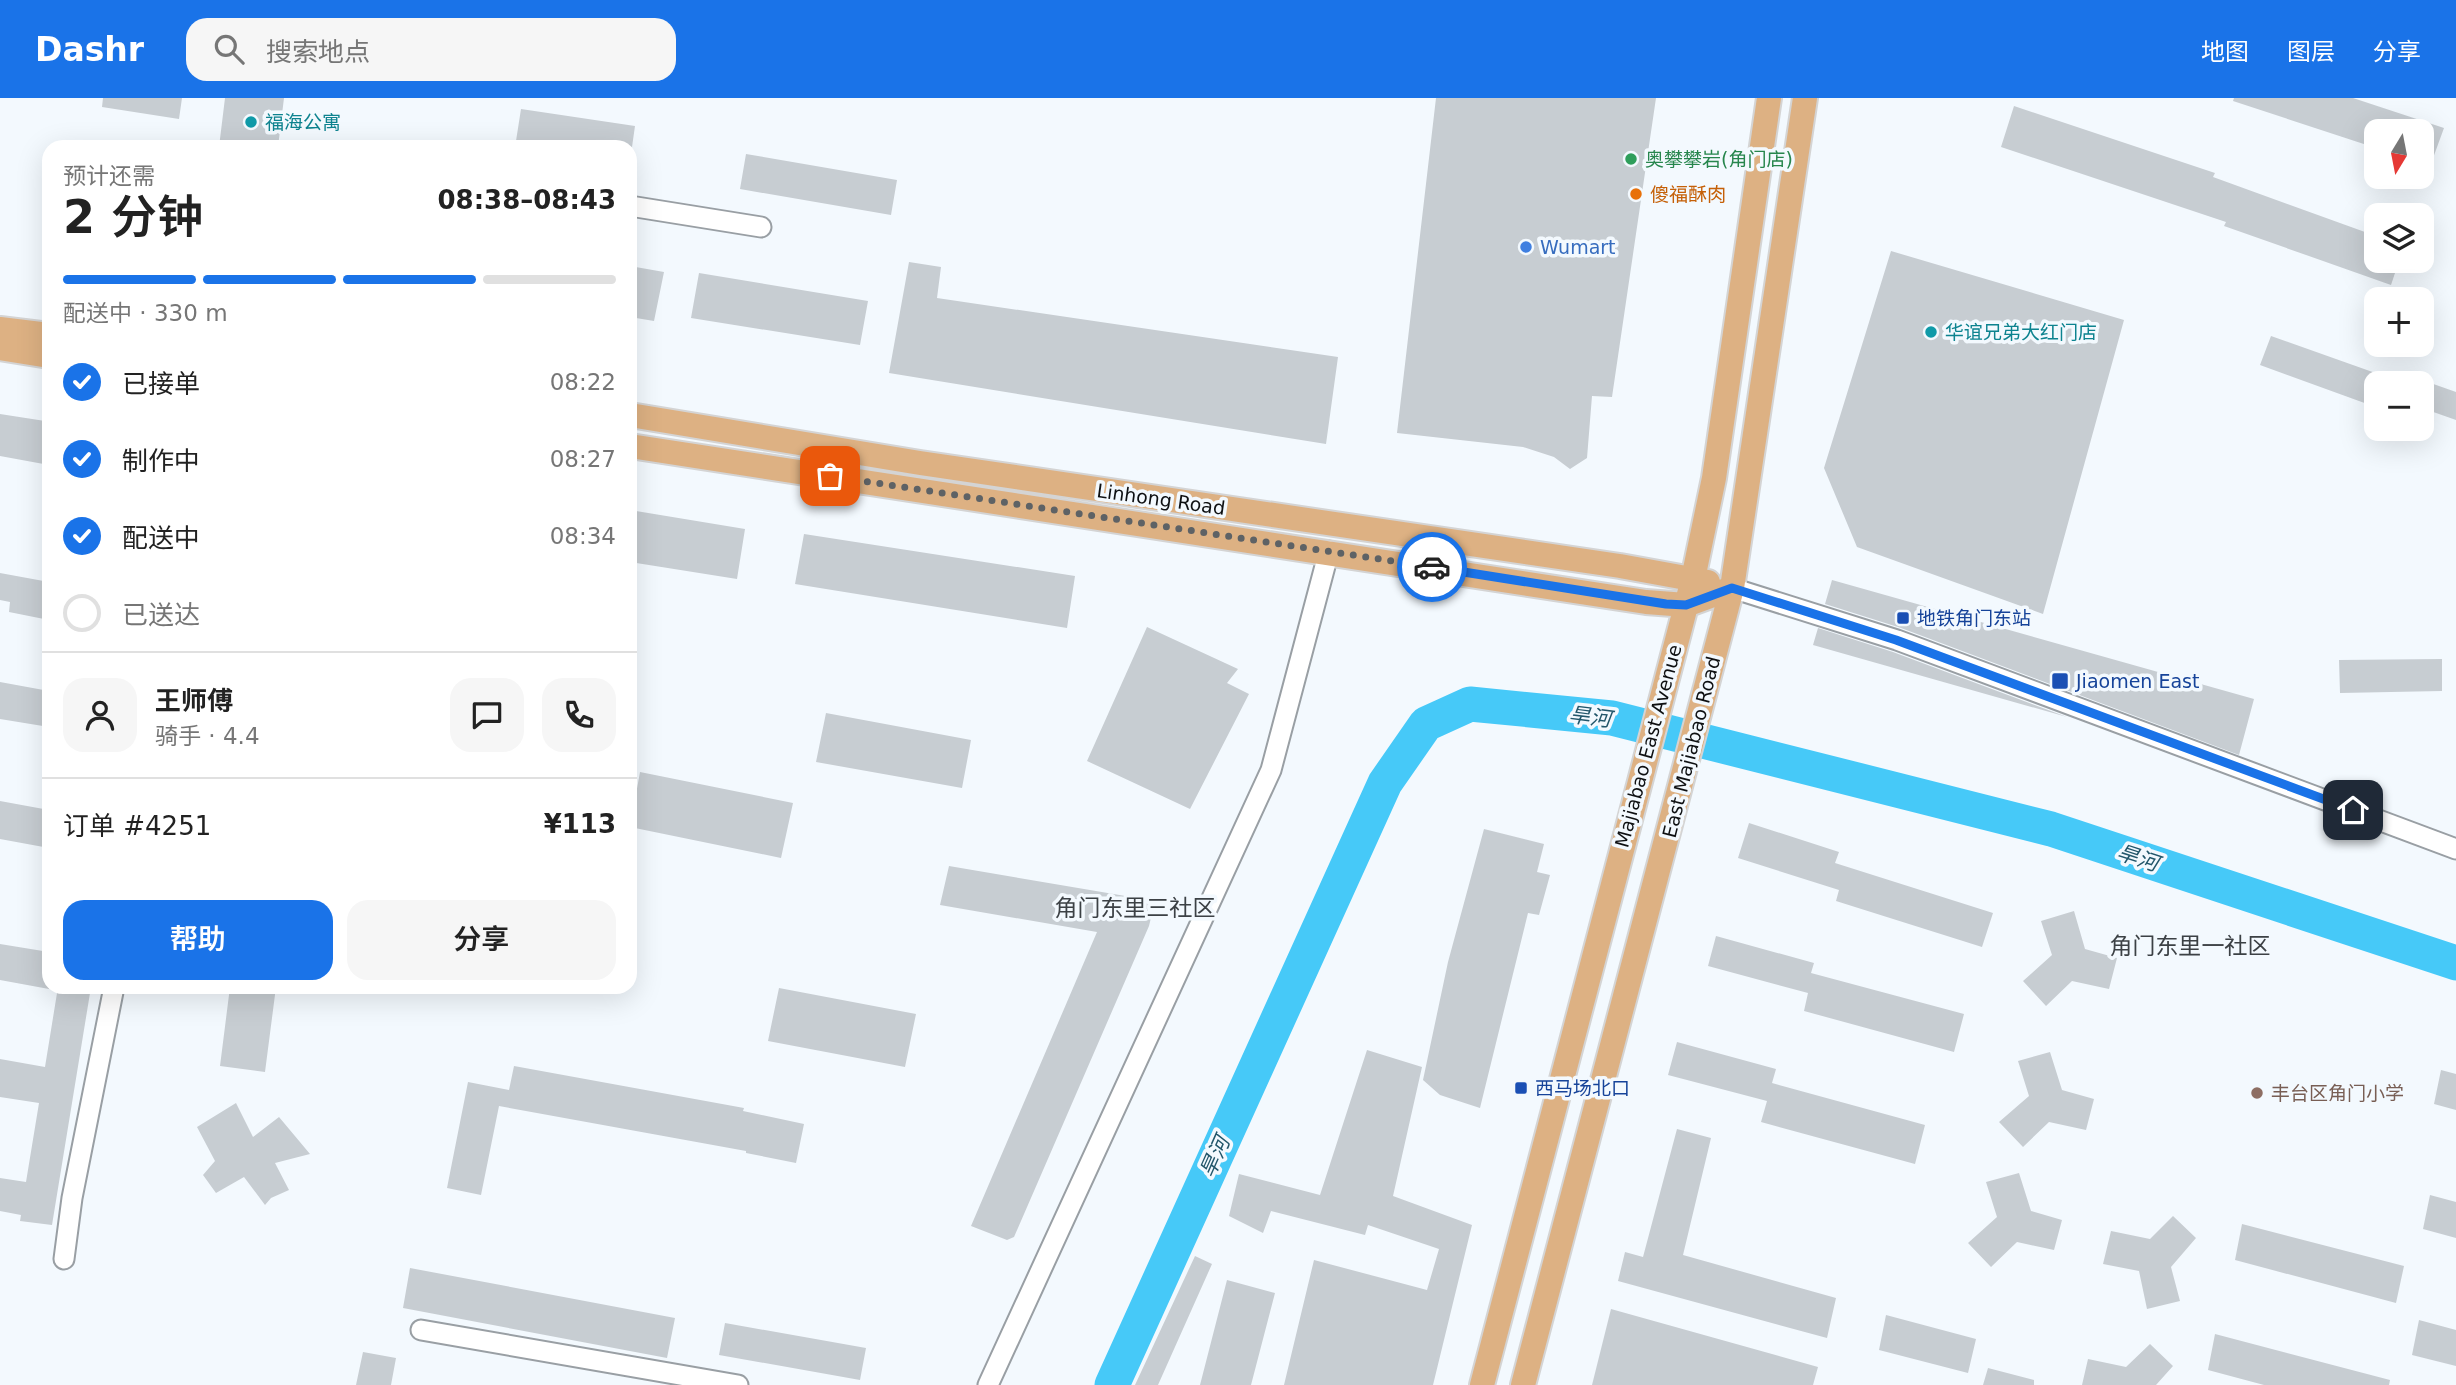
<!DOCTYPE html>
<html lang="zh">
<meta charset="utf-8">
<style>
:root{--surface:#fff;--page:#f6f6f6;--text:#222;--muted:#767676;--line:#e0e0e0;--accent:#1a73e8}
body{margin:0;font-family:"DejaVu Sans","Noto Sans SC",sans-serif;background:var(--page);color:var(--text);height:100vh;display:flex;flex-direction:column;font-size:26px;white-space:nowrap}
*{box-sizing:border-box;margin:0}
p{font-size:23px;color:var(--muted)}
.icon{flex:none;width:38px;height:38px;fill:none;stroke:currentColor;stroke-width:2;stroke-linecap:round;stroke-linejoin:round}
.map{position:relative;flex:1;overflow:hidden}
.sheet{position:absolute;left:42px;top:42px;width:595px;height:854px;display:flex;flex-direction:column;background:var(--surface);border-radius:21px;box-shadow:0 7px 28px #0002}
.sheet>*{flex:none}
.needle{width:46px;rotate:190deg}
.controls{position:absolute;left:2364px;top:21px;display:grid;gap:14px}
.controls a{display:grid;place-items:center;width:70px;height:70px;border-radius:14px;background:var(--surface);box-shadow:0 7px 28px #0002;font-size:35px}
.pin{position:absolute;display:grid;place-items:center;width:60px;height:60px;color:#fff;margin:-30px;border-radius:14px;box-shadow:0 4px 10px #0006}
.courier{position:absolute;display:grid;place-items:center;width:70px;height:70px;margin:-35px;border:5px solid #1a73e8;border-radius:50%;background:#fff;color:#222;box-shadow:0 2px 9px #0007}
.summary em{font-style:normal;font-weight:600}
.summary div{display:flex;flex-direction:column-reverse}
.summary{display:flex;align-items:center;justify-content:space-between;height:119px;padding:0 21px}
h1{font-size:46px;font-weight:600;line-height:52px}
.bar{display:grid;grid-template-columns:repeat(4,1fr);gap:10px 7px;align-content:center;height:84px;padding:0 21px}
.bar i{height:9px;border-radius:5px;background:var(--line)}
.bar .active{background:var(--accent)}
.bar p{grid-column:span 4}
.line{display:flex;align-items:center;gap:18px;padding:0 21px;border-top:2px solid var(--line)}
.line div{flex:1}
.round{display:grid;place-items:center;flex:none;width:74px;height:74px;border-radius:21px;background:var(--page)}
ol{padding:0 21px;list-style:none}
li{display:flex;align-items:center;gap:21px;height:77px}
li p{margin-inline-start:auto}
li .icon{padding:7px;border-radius:50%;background:var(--accent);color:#fff;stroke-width:4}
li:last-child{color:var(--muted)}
li i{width:38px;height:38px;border:4px solid var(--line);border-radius:50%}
.cta{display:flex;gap:14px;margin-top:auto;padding:14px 21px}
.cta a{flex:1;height:80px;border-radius:21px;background:var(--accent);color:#fff;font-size:28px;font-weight:600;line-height:80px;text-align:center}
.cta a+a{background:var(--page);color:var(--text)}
header{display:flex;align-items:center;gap:42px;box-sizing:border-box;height:98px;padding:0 35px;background:var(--accent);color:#fff}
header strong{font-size:33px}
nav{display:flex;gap:38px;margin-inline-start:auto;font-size:24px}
.search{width:490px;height:63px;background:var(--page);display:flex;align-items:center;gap:18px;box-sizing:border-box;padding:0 24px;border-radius:21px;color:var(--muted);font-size:26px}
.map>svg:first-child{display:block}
</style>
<header>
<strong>Dashr</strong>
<div class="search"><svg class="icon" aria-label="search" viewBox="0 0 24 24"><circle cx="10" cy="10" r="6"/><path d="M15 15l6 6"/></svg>搜索地点</div>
<nav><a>地图</a><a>图层</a><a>分享</a></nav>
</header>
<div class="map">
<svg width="2456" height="1287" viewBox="0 0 2456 1287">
<rect width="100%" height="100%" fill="#f3f9fe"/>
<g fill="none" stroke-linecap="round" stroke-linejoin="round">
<!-- river -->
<path stroke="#46c9f8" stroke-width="35" d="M1112 1287 1385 685 1426 626 1470 606 1612 620 2051 731 2456 865"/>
</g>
<!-- building -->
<path fill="#c7cdd2" d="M103 0H182L179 21 102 9Z
M225 0H284L278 49H219Z
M1436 0H1656L1612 299 1592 298 1587 360 1570 371 1554 359 1523 349 1397 335Z
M2234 0H2353L2444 30 2425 82H2422V33H2376V50L2233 3Z
M2014 8 2215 75 2213 79 2376 138V163H2399L2391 187 2224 128 2226 124 2001 49Z
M521 11 635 28 632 49H549L516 43Z
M746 56 897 82 891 117 740 91Z
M1891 153 2124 222 2043 516 1857 449 1824 370Z
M909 164 941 169 937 200 1338 259 1326 346 889 275Z
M630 168 664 174 654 223 630 219Z
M699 175 868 203 860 247 691 220Z
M2271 238 2381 277 2370 307 2260 267Z
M2422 282 2456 294V322L2422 310Z
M0 316 45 323 42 342 49 343V367L0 358Z
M630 412 745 431 737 481 630 464Z
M804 436 1075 478 1067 530 795 486Z
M0 475 49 484V522L9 514 10 504 0 502Z
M1832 482 2254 601 2239 657 1901 530 1825 506Z
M1147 529 1238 571 1227 585 1249 596 1190 711 1087 663Z
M1818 530 1893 554 2067 619 1813 547Z
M2442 561V593L2340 595 2339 562Z
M0 584 49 593V629L0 621Z
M826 615 971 642 962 690 816 664Z
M640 674 793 705 781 760 630 729Z
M0 703 49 712V750L0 741Z
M1749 725 1839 754 1835 765 1993 815 1982 849 1836 803 1839 792 1738 760Z
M1484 731 1544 746 1537 774 1550 777 1539 817 1528 815 1480 1010 1440 997 1423 982 1448 864Z
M949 768 1155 803 1149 828 1014 1139 1007 1142 971 1128 1097 834 940 807Z
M2074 813 2085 851 2117 860 2109 891 2072 883 2046 908 2023 883 2052 857 2041 823Z
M1716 838 1814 865 1811 875 1964 916 1954 954 1804 913 1808 895 1708 868Z
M0 846 49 854V891L0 882Z
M58 889H91L52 1127 20 1123 21 1117 0 1113V1080L26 1084 39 1005 0 999V961L45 969Z
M230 889H276L265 974 220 968Z
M779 890 916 916 905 969 768 943Z
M1677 944 1776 971 1772 985 1925 1027 1915 1066 1761 1024 1767 1003 1668 977Z
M1367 952 1422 969 1393 1098 1472 1127 1433 1287H1284L1314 1162 1427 1192 1439 1151 1368 1127 1365 1137 1271 1113 1263 1135 1229 1118 1239 1076 1320 1097Z
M2050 954 2062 992 2094 1001 2086 1032 2049 1024 2023 1049 1999 1024 2029 998 2018 963Z
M514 968 744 1010 743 1013 804 1026 796 1065 746 1055V1053L499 1008 481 1097 447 1090 468 984 509 992Z
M2441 972 2456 976V1012L2434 1006Z
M236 1005 253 1039 279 1019 310 1056 275 1065 289 1092 271 1100 265 1107 244 1079 216 1095 203 1077 215 1063 197 1029Z
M1677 1031 1711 1040 1683 1157 1836 1200 1827 1240 1618 1183 1625 1154 1643 1159Z
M2019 1075 2031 1113 2062 1122 2054 1152 2017 1144 1991 1169 1968 1145 1997 1119 1986 1084Z
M2430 1097 2456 1104V1140L2423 1131Z
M2173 1118 2196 1140 2171 1169 2180 1203 2147 1211 2139 1173 2103 1166 2111 1133 2150 1141Z
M2242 1126 2404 1168 2396 1205 2235 1162Z
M1195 1158 1212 1166 1158 1287H1135Z
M410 1170 675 1220 667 1260 403 1210Z
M1227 1182 1275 1195 1251 1287H1200Z
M1611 1211 1818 1269 1813 1287H1592Z
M1886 1217 1976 1241 1968 1275 1879 1252Z
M2419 1222 2456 1232V1268L2412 1257Z
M725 1225 866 1250 860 1282 719 1257Z
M2215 1236 2390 1282 2389 1287H2264L2208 1272Z
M2150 1246 2173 1268 2156 1287H2082L2088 1261 2126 1269Z
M363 1254 396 1260 391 1287H356Z
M1988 1270 2034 1282V1287H1983Z"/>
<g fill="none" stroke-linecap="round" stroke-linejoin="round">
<!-- minor casing -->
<g stroke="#999fa4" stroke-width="23">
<path id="minor" d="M630 108 761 129
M1732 490 1897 542 2456 751
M64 1161 72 1100 114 889
M421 1232 738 1287
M988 1287 1271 672 1329 453"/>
</g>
<!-- major casing -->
<g stroke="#d4d4d4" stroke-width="28">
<path id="major" d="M0 231 49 237
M0 250 49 258
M630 317 920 365 1620 468 1708 484
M630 348 1646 504 1686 507 1732 490
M1482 1287 1693 481 1714 380 1769 0
M1523 1287 1732 490 1805 0"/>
</g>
<!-- minor -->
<use href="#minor" stroke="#fff" stroke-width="19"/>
<!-- major -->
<use href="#major" stroke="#ddb183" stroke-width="24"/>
</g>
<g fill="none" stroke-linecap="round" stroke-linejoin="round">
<!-- done -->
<path stroke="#5e6265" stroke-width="7" stroke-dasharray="0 12.6" d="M830 378 1432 469"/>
<!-- route -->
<path stroke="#1a73e8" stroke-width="9" d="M1432 469 1666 506 1686 507 1732 490 1896 542 2353 712"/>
</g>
<!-- markers -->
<g fill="#0f9aa8" stroke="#f3f9fe" stroke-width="2.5">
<circle cx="251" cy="24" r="7"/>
<circle cx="1931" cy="234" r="7"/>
</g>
<circle fill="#2e9e5b" stroke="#f3f9fe" stroke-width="2.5" cx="1631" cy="61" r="7"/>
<circle fill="#e8710a" stroke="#f3f9fe" stroke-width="2.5" cx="1636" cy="96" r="7"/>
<circle fill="#3f7fe0" stroke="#f3f9fe" stroke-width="2.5" cx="1526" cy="149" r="7"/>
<g fill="#1a4fb4" stroke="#f3f9fe" stroke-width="2.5">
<rect x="1896" y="513" width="14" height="14" rx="3.5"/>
<rect x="2051" y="574" width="18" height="18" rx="3.5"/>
<rect x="1514" y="983" width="14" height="14" rx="3.5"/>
</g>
<circle fill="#8d6e63" stroke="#f3f9fe" stroke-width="2.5" cx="2257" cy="995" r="7"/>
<g text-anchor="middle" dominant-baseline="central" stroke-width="7" stroke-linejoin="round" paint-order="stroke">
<!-- culture labels -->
<g font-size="19" fill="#0d838f" stroke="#f3f9fe" text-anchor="start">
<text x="265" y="24">福海公寓</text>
<text x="1945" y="234">华谊兄弟大红门店</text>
</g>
<!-- leisure labels -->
<g font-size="19" fill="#27864d" stroke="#f3f9fe" text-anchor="start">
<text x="1645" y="61">奥攀攀岩(角门店)</text>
</g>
<!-- food labels -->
<g font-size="19" fill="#c56008" stroke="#f3f9fe" text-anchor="start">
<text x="1650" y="96">傻福酥肉</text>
</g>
<!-- shop labels -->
<g font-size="19" fill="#366cbe" stroke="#f3f9fe" text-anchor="start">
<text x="1540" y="149">Wumart</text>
</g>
<!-- street labels -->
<g font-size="19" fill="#0e1012" stroke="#f3f9fe">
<text transform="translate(1161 401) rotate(8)">Linhong Road</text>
<text transform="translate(1648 648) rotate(-75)">Majiabao East Avenue</text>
<text transform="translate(1691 649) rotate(-76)">East Majiabao Road</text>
</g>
<!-- transit labels -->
<g font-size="19" fill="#164399" stroke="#f3f9fe" text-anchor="start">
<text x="1917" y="520">地铁角门东站</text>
<text x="2076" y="583">Jiaomen East</text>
<text x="1535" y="990">西马场北口</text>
</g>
<!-- education labels -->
<g font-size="19" fill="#785e54" stroke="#f3f9fe" text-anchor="start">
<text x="2271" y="995">丰台区角门小学</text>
</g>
<!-- water labels -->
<g font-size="21" font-style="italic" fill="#22566a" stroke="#f3f9fe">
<text transform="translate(1590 619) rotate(7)">旱河</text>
<text transform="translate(2138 760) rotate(18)">旱河</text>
<text transform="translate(1215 1059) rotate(-66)">旱河</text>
</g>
<!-- quarter labels -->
<g font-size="23" fill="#3c4145" stroke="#f3f9fe">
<text x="1135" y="810">角门东里三社区</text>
<text x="2190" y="848">角门东里一社区</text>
</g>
</g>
</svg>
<div class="controls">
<a><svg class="needle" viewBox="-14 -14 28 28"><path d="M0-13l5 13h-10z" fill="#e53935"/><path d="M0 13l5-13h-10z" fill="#767676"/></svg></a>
<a><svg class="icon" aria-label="layers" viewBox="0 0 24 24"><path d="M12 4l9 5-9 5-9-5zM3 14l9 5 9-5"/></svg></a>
<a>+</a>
<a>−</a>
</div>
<div class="pin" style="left:830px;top:378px;background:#ea580c"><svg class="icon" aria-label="bag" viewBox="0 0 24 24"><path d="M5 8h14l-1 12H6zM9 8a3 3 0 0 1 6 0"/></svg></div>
<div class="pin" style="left:2353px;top:712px;background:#1f2937"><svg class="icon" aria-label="home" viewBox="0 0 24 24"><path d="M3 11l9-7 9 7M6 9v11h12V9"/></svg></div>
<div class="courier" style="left:1432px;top:469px"><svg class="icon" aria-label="car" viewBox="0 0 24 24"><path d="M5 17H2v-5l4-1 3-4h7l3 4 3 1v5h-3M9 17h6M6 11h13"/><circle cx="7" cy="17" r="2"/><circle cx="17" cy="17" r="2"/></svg></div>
<section class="sheet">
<div class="summary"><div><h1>2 分钟</h1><p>预计还需</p></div><em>08:38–08:43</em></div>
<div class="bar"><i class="active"></i><i class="active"></i><i class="active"></i><i></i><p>配送中 · 330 m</p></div>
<ol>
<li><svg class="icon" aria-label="check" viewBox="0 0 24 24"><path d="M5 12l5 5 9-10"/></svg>已接单<p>08:22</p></li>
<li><svg class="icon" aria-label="check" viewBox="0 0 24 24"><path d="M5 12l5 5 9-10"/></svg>制作中<p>08:27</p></li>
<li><svg class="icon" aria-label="check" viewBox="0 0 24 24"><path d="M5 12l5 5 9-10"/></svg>配送中<p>08:34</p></li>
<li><i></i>已送达</li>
</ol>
<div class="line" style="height:126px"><a class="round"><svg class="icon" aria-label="person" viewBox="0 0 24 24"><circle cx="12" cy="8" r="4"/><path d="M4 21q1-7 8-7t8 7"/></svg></a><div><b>王师傅</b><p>骑手 · 4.4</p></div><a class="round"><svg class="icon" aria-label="chat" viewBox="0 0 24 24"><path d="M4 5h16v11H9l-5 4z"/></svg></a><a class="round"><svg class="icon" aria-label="phone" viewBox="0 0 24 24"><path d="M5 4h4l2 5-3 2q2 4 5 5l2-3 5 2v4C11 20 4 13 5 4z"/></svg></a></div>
<div class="line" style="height:91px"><div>订单 #4251</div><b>¥113</b></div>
<div class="cta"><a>帮助</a><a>分享</a></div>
</section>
</div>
